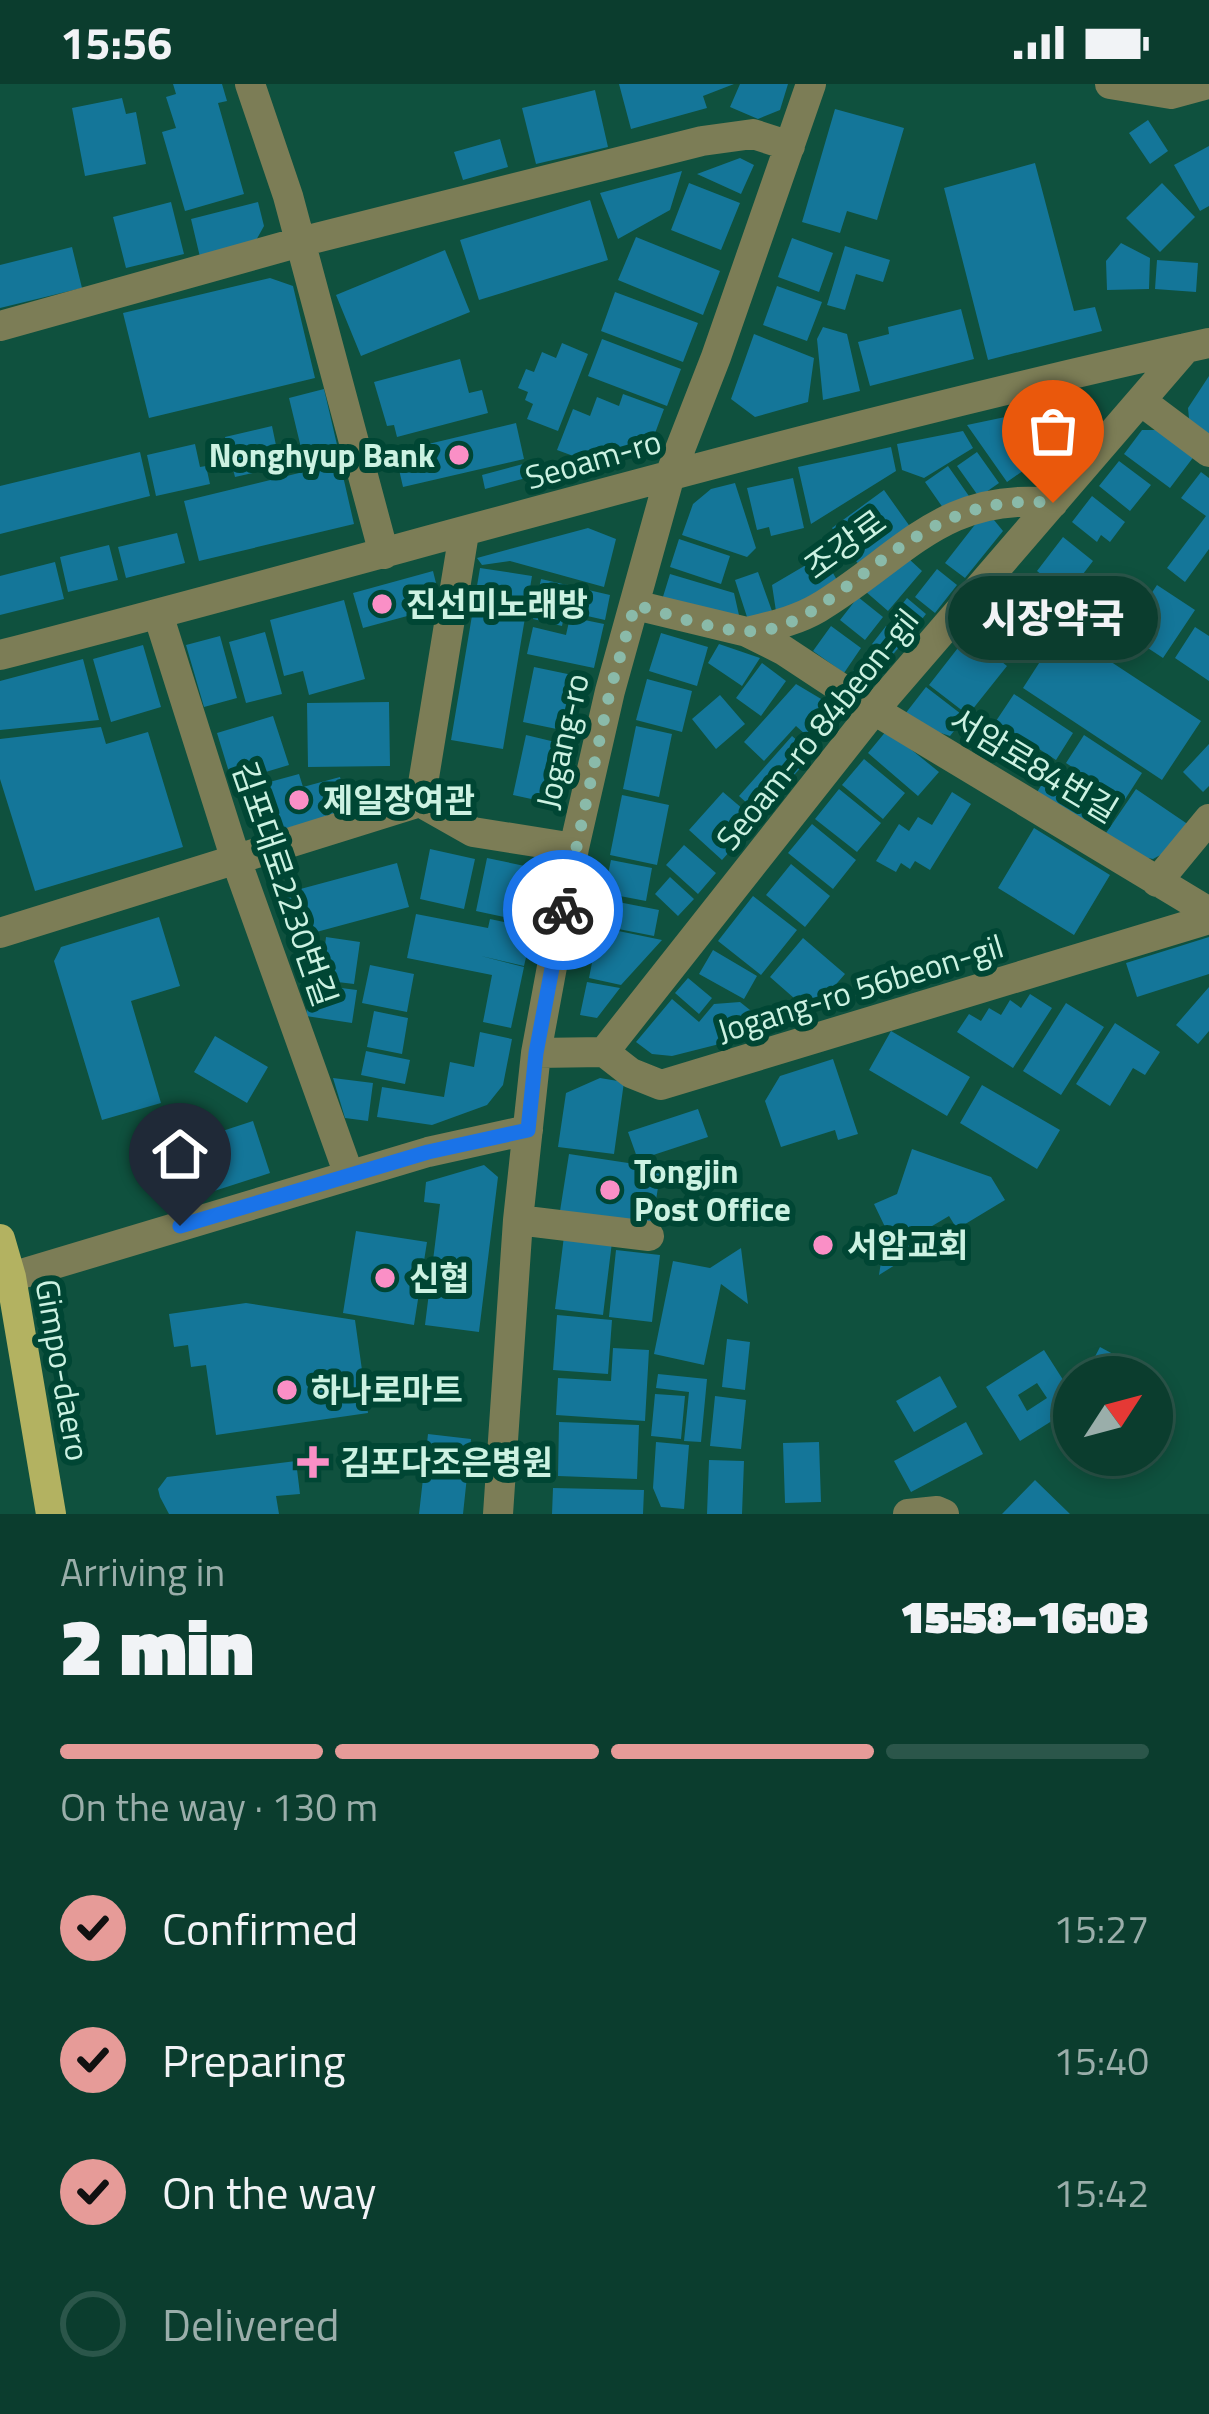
<!DOCTYPE html>
<meta charset="utf-8">
<style>
:root{--surface:#0b3d2e;--page:#144436;--text:#f1f3f6;--muted:#9aaeaa;--line:#2b564a;--accent:#e69b98}
body{margin:0;font-family:"Titillium Web","Noto Sans KR",sans-serif;background:var(--page);color:var(--text);height:100vh;display:flex;flex-direction:column;font-size:45px;white-space:nowrap}
*{box-sizing:border-box;margin:0}
p{font-size:39px;color:var(--muted)}
.icon{flex:none;width:66px;height:66px;fill:none;stroke:currentColor;stroke-width:2;stroke-linecap:round;stroke-linejoin:round}
.map{position:relative;height:1430px;overflow:hidden}
.drawer{display:flex;flex-direction:column;background:var(--surface);flex:1}
.drawer>*{flex:none}
.needle{width:78px;rotate:54deg}
.controls{position:absolute;left:1053px;top:1272px;display:grid;gap:24px}
.controls a{display:grid;place-items:center;width:120px;height:120px;border-radius:50%;background:var(--surface);box-shadow:0 6px 18px #0003,0 0 0 3px var(--line);font-size:60px}
.pin{position:absolute;display:grid;place-items:center;width:102px;height:102px;color:#fff;margin:-123px -51px;border-radius:50% 50% 50% 0;rotate:-45deg;box-shadow:0 0 12px #0007}
.pin .icon{rotate:45deg}
.courier{position:absolute;display:grid;place-items:center;width:120px;height:120px;margin:-60px;border:9px solid #1a73e8;border-radius:50%;background:#fff;color:#222;box-shadow:0 3px 15px #0007}
.bubble{position:absolute;height:84px;border-radius:42px;background:var(--surface);box-shadow:0 6px 18px #0003,0 0 0 3px var(--line);font-size:39px;font-weight:800;line-height:84px;text-align:center}
.headline em{font-style:normal;font-weight:800}
.headline div{display:flex;flex-direction:column-reverse}
.headline{display:flex;align-items:center;justify-content:space-between;height:204px;padding:0 60px}
h1{font-size:78px;font-weight:800;line-height:90px}
.bar{display:grid;grid-template-columns:repeat(4,1fr);gap:18px 12px;align-content:center;height:144px;padding:0 60px}
.bar i{height:15px;border-radius:9px;background:var(--line)}
.bar .selected{background:var(--accent)}
.bar p{grid-column:span 4}
ol{padding:0 60px;list-style:none}
li{display:flex;align-items:center;gap:36px;height:132px}
li p{margin-inline-start:auto}
li .icon{padding:12px;border-radius:50%;background:var(--accent);color:#111;stroke-width:4}
li:last-child{color:var(--muted)}
li i{width:66px;height:66px;border:6px solid var(--line);border-radius:50%}
.status{display:flex;justify-content:space-between;align-items:center;height:84px;padding:0 60px;background:var(--surface);direction:ltr}
.status svg{height:33px;fill:currentColor}
.map>svg:first-child{display:block}
</style>
<div class="status"><b>15:56</b><svg viewBox="0 0 49 12"><path d="M0 12V9h3v3zM5 12V6h3v6zM10 12V3h3v9zM15 12V0h3v12zM26 1h20v11H26zM47 4h2v5h-2z"/></svg></div>
<div class="map">
<svg width="1209" height="1430" viewBox="0 0 1209 1430">
<rect width="100%" height="100%" fill="#0f513e"/>
<!-- building -->
<path fill="#147699" fill-rule="evenodd" d="M173 0H222L227 17 218 19 244 110 185 127 162 48 176 44 166 13 176 10Z
M619 0H734L703 12 707 24 631 45Z
M740 0H788L780 26 758 35 730 23Z
M595 6 608 63 536 80 522 24Z
M122 14 126 30 136 28 146 80 85 92 72 24Z
M835 25 904 44 877 136 847 127 840 149 802 138Z
M1148 36 1168 67 1150 80 1129 49Z
M500 55 508 83 463 96 454 68Z
M1209 62V122L1200 127 1174 81Z
M740 74 754 81 741 110 697 90Z
M1035 79 1074 227 1095 223 1102 247 988 276 944 104Z
M682 87 670 126 618 155 600 109Z
M689 99 740 119 721 166 671 146Z
M1162 99 1195 133 1160 168 1126 134Z
M590 116 608 176 479 216 460 156Z
M171 118 184 170 126 184 113 133Z
M258 118 264 142 254 160 200 173 191 135Z
M636 153 720 187 703 231 618 196Z
M792 154 833 169 819 208 778 193Z
M1121 159 1150 174 1149 205 1107 206 1106 177Z
M845 162 890 176 883 198 856 190 845 226 827 221Z
M72 163 82 204 0 224V181Z
M445 166 470 228 361 272 336 211Z
M1157 176 1198 179 1196 208 1155 205Z
M270 194 293 202 315 294 149 334 123 229Z
M777 202 822 218 807 257 763 241Z
M615 208 698 239 683 278 601 247Z
M961 225 974 275 870 302 858 258 889 250 888 243Z
M823 243 847 250 860 307 823 316 817 255Z
M754 250 814 274 808 318 755 333 731 315Z
M602 255 681 285 667 322 588 292Z
M562 259 588 270 558 347 527 335 533 320 525 316 528 308 518 304 526 285 534 288 542 268 556 274Z
M460 275 469 309 482 306 488 329 397 353 394 341 387 342 374 298Z
M1209 292V357L1190 345 1188 324Z
M324 305 338 365 303 372 289 314Z
M623 310 664 325 654 352 635 365 587 377 557 366 573 325 590 332 597 313 619 322Z
M1075 325 1094 351 1053 381 1019 335Z
M1010 332 1040 375 1007 398 967 341Z
M516 339 524 375 403 403 395 368Z
M272 342 277 366 284 364 287 381 235 393 225 353Z
M1142 346H1161L1195 371 1170 404 1124 370Z
M963 347 973 364 924 394 902 386 897 360Z
M195 360 200 383 206 382 210 400 156 412 147 371Z
M891 363 896 387 811 440 798 383Z
M140 368 150 412 0 450V402Z
M977 368 999 399 979 413 957 382Z
M1119 377 1151 401 1130 427 1099 402Z
M340 379 354 440 199 477 184 417Z
M523 380 526 394 485 405 482 391Z
M948 382 971 415 948 431 925 398Z
M1201 388 1209 394V465L1185 498 1167 484 1206 432 1181 414Z
M793 394 804 444 771 452 769 443 757 446 747 404Z
M735 399 756 464 747 473 682 451 693 420 711 405Z
M884 406 911 444 859 481 832 444Z
M1092 412 1125 438 1110 458 1101 451 1097 458 1072 438Z
M994 436 1003 447 965 494 945 479 977 438Z
M588 444 616 455 604 503 510 477 482 481 477 474Z
M177 449 185 479 126 494 118 463Z
M1063 453 1093 477 1067 511 1037 487Z
M679 455 730 472 721 500 670 483Z
M109 461 118 496 68 508 60 473Z
M823 471 838 498 777 534 772 501Z
M909 475 922 487 888 527 865 507Z
M55 478 64 515 0 531V492Z
M480 484 532 492 503 665 451 656Z
M937 485 957 501 935 529 915 513Z
M433 487 436 499 405 507 411 531 363 544 353 509Z
M758 488 772 527 748 536 735 496Z
M670 490 734 509 741 540 662 516Z
M1014 494 1050 522 1031 548 994 519Z
M541 495 610 511 605 536 565 527 562 542 533 535Z
M1157 501 1195 526 1163 574 1125 549Z
M858 513 883 533 865 556 840 536Z
M907 514 926 530 911 549 892 533Z
M344 516 365 595 309 611 303 587 284 592 270 536Z
M992 523 1027 549 1007 576 972 549Z
M570 533 604 540 594 584 527 570 533 543 566 551Z
M831 542 861 564 844 589 813 567Z
M886 542 905 556 890 574 872 560Z
M1195 543 1209 552V597L1175 574Z
M1061 545 1201 637 1162 696 1023 604Z
M265 548 282 610 246 619 229 558Z
M661 549 708 563 697 602 649 587Z
M968 551 1007 582 968 631 929 601Z
M220 552 237 614 204 623 186 561Z
M719 560 760 574 742 602 708 579Z
M143 561 161 623 111 638 93 575Z
M866 570 885 584 867 608 848 594Z
M83 575 99 636 0 646V597Z
M762 579 786 597 761 632 736 614Z
M534 583 582 593 571 648 523 638Z
M647 595 692 607 682 648 636 636Z
M796 600 843 628 815 659 796 642 764 677 744 658Z
M926 603 965 633 950 652 910 639 905 630Z
M1014 610 1073 649 1056 676 996 637Z
M720 611 745 640 716 665 692 635Z
M389 618 390 682 308 683 307 619Z
M273 632 289 681 232 698 217 649Z
M636 642 672 650 659 713 623 705Z
M101 643 106 660 148 648 183 763 35 807 0 695V655Z
M887 646 939 688 918 712 868 669Z
M526 651 572 662 559 721 513 711Z
M1084 651 1142 689 1124 717 1066 679Z
M792 652 813 670 759 730 739 712Z
M1209 660V702L1203 708 1183 688Z
M864 675 905 709 883 735 842 701Z
M1054 680 1107 712 1087 743 1036 710Z
M299 690 303 703 340 693 349 728 261 751 248 704Z
M839 705 881 739 857 768 815 735Z
M1136 705 1189 741 1164 769 1153 775 1142 773 1106 749Z
M723 708 757 737 722 776 689 746Z
M952 708 971 720 930 786 915 777 910 785 901 779 896 788 876 777 899 740 909 747 918 733 932 741Z
M622 711 669 721 657 781 610 771Z
M812 740 856 776 833 805 788 769Z
M1034 744 1110 791 1074 851 998 804Z
M684 761 716 789 698 810 666 781Z
M430 765 475 775 464 825 420 815Z
M487 774 544 786 533 839 476 827Z
M611 776 652 784 646 817 604 809Z
M397 779 409 823 309 850 307 841 292 846 284 817 293 807Z
M791 780 830 812 805 843 766 811Z
M670 793 694 815 678 832 655 810Z
M753 812 797 846 761 891 718 857Z
M603 815 659 826 654 852 598 841Z
M416 830 488 844 490 835 533 844 524 882 481 872 524 883 511 944 483 938 492 891 407 874Z
M159 833 180 902 131 917 161 1019 102 1036 54 877 61 863Z
M599 843 662 856 621 901 589 894Z
M326 853 360 858 354 900 321 896Z
M1209 853V890L1137 913 1126 879Z
M803 854 845 890 811 929 770 893Z
M713 866 757 892 744 915 699 890Z
M370 881 414 890 407 928 362 919Z
M688 894 712 914 699 930 675 909Z
M587 898 620 904 597 934 580 931Z
M310 900 357 906 352 939 306 932Z
M1209 903V947L1198 960 1176 941Z
M1030 910 1052 924 1013 984 957 948 969 930 981 937 989 924 1001 931 1010 916 1021 924Z
M672 915 699 938 714 920 740 918 775 946 672 972 652 970 636 958Z
M1066 919 1104 943 1061 1011 1023 987Z
M374 927 408 934 402 970 367 963Z
M1115 939 1160 968 1145 991 1133 984 1110 1022 1076 1000Z
M891 947 970 993 947 1032 869 986Z
M480 948 512 955 503 1001 487 1021 432 1041 377 1033 382 1003 444 1013 450 978 474 983Z
M215 952 268 983 247 1019 194 988Z
M366 967 410 976 405 1000 361 991Z
M833 975 858 1050 838 1056 835 1046 781 1063 765 1017 780 992Z
M333 994 373 999 368 1037 345 1034Z
M600 994 624 998 614 1070 558 1063 566 1009Z
M982 1001 1060 1046 1037 1085 960 1039Z
M698 1025 708 1053 638 1076 628 1048Z
M253 1037 270 1089 177 1119 161 1067Z
M912 1065 991 1093 1005 1116 957 1145 949 1132 917 1151 924 1163 879 1191 886 1145 874 1120 897 1110Z
M569 1070 661 1084 652 1142 560 1127Z
M484 1081 498 1093 479 1248 425 1241 440 1120 424 1118 426 1098Z
M356 1147 427 1158 414 1241 343 1229Z
M564 1152 612 1158 603 1231 555 1225Z
M741 1164 748 1220 721 1200 704 1281 654 1270 673 1177 710 1184Z
M616 1166 660 1171 652 1238 609 1233Z
M246 1219 355 1236 368 1329 216 1351 206 1281 191 1283 188 1261 174 1263 169 1230Z
M557 1231 612 1236 608 1290 553 1286Z
M727 1255 750 1258 745 1306 722 1303Z
M1100 1263 1126 1277 1117 1293H1096L1087 1288Z
M613 1264 649 1266 645 1337 556 1331 558 1294 611 1297Z
M1044 1266 1074 1313V1323L1020 1357 986 1303ZM1037 1299 1047 1314 1027 1327 1018 1311Z
M658 1290 707 1295 701 1358 684 1357 689 1308 656 1304Z
M940 1292 957 1323 914 1348 896 1317Z
M655 1310 685 1312 681 1355 651 1352Z
M715 1312 746 1316 741 1365 710 1362Z
M559 1338 639 1341 637 1395 558 1392Z
M966 1338 983 1370 911 1408 894 1377Z
M428 1350 471 1355 463 1430H419Z
M656 1358 689 1361 684 1425 661 1423 653 1404Z
M819 1358 821 1418 785 1419 783 1359Z
M709 1376 744 1377 742 1430H707Z
M296 1377 300 1410 276 1412 279 1430H169L160 1413 158 1405 167 1393Z
M1035 1396 1070 1430H1002Z
M553 1404 644 1406 643 1430H552Z"/>
<g fill="none" stroke-linecap="round" stroke-linejoin="round">
<!-- minor -->
<path stroke="#7c7d56" stroke-width="30" d="M250 0 288 112 384 470
M1110 0 1171 10 1208 0
M0 242 300 158 702 57 753 50 790 62
M1141 317 1209 368
M635 521 747 548 783 566 874 626 1209 828
M158 530 235 773 349 1091
M747 548C771 542 796 537 818 524 902 474 942 407 1053 419
M0 571C403 467 802 348 1209 259
M420 718 464 449
M1157 798 1209 735
M0 849 420 718 473 748 574 764
M604 968 874 626 1186 264
M536 969 604 968 631 989 661 1001 1209 835
M518 1136 649 1152
M11 1193 428 1068 528 1046
M498 1430 518 1136 536 969 574 764 610 607 670 391 716 273 811 0
M908 1430 937 1427 944 1430"/>
<!-- major -->
<path stroke="#b3b261" stroke-width="30" d="M0 1155 11 1193 51 1430"/>
</g>
<g fill="none" stroke-linecap="round" stroke-linejoin="round">
<!-- done -->
<path stroke="#8abaa9" stroke-width="12" stroke-dasharray="0 21.6" d="M563 826 610 607 635 521C670 530 708 545 744 547 790 551 832 513 867 487 925 443 977 411 1053 419"/>
<!-- route -->
<path stroke="#1a73e8" stroke-width="15" d="M180 1142 428 1068 528 1046 536 969 563 826"/>
</g>
<!-- markers -->
<g fill="#fa8fc6" stroke="#004634" stroke-width="4.5">
<circle cx="459" cy="371" r="12"/>
<circle cx="382" cy="520" r="12"/>
<circle cx="299" cy="716" r="12"/>
<circle cx="610" cy="1106" r="12"/>
<circle cx="823" cy="1161" r="12"/>
<circle cx="385" cy="1194" r="12"/>
<circle cx="287" cy="1306" r="12"/>
<path d="M307 1360h12v12h12v12h-12v12h-12v-12h-12v-12h12z"/>
</g>
<g text-anchor="middle" dominant-baseline="central" stroke-width="12" stroke-linejoin="round" paint-order="stroke">
<!-- poi labels -->
<g font-size="33" font-weight="bold" fill="#ccf2e2" stroke="#004634" text-anchor="start">
<text x="435" y="371" text-anchor="end">Nonghyup Bank</text>
<text x="406" y="520">진선미노래방</text>
<text x="323" y="716">제일장여관</text>
<text x="634" y="1087">Tongjin<tspan x="634" dy="38">Post Office</tspan></text>
<text x="847" y="1161">서암교회</text>
<text x="409" y="1194">신협</text>
<text x="311" y="1306">하나로마트</text>
<text x="340" y="1378">김포다조은병원</text>
</g>
<!-- street labels -->
<g font-size="33" fill="#ccf2e2" stroke="#004634">
<text transform="translate(593 375) rotate(-16)">Seoam-ro</text>
<text transform="translate(845 460) rotate(-36)">조강로</text>
<text transform="translate(817 645) rotate(-51)">Seoam-ro 84beon-gil</text>
<text transform="translate(562 657) rotate(-77)">Jogang-ro</text>
<text transform="translate(1034 681) rotate(31)">서암로84번길</text>
<text transform="translate(285 800) rotate(71)">김포대로2230번길</text>
<text transform="translate(860 904) rotate(-17)">Jogang-ro 56beon-gil</text>
<text transform="translate(63 1286) rotate(80)">Gimpo-daero</text>
</g>
</g>
</svg>
<div class="controls">
<a><svg class="needle" viewBox="-14 -14 28 28"><path d="M0-13l5 13h-10z" fill="#e53935"/><path d="M0 13l5-13h-10z" fill="#9aaeaa"/></svg></a>
</div>
<div class="pin" style="left:1053px;top:419px;background:#ea580c"><svg class="icon" aria-label="bag" viewBox="0 0 24 24"><path d="M5 8h14l-1 12H6zM9 8a3 3 0 0 1 6 0"/></svg></div>
<div class="pin" style="left:180px;top:1142px;background:#1f2937"><svg class="icon" aria-label="home" viewBox="0 0 24 24"><path d="M3 11l9-7 9 7M6 9v11h12V9"/></svg></div>
<div class="courier" style="left:563px;top:826px"><svg class="icon" aria-label="bike" viewBox="0 0 24 24"><circle cx="6" cy="16" r="4"/><circle cx="18" cy="16" r="4"/><path d="M6 16l4-8h5l3 8M10 8l3 8H6M13 5h3"/></svg></div>
<div class="bubble" style="left:948px;top:492px;width:210px">시장약국</div>
</div>
<section class="drawer">
<div class="headline"><div><h1>2 min</h1><p>Arriving in</p></div><em>15:58–16:03</em></div>
<div class="bar"><i class="selected"></i><i class="selected"></i><i class="selected"></i><i></i><p>On the way · 130 m</p></div>
<ol>
<li><svg class="icon" aria-label="check" viewBox="0 0 24 24"><path d="M5 12l5 5 9-10"/></svg>Confirmed<p>15:27</p></li>
<li><svg class="icon" aria-label="check" viewBox="0 0 24 24"><path d="M5 12l5 5 9-10"/></svg>Preparing<p>15:40</p></li>
<li><svg class="icon" aria-label="check" viewBox="0 0 24 24"><path d="M5 12l5 5 9-10"/></svg>On the way<p>15:42</p></li>
<li><i></i>Delivered</li>
</ol>
</section>
